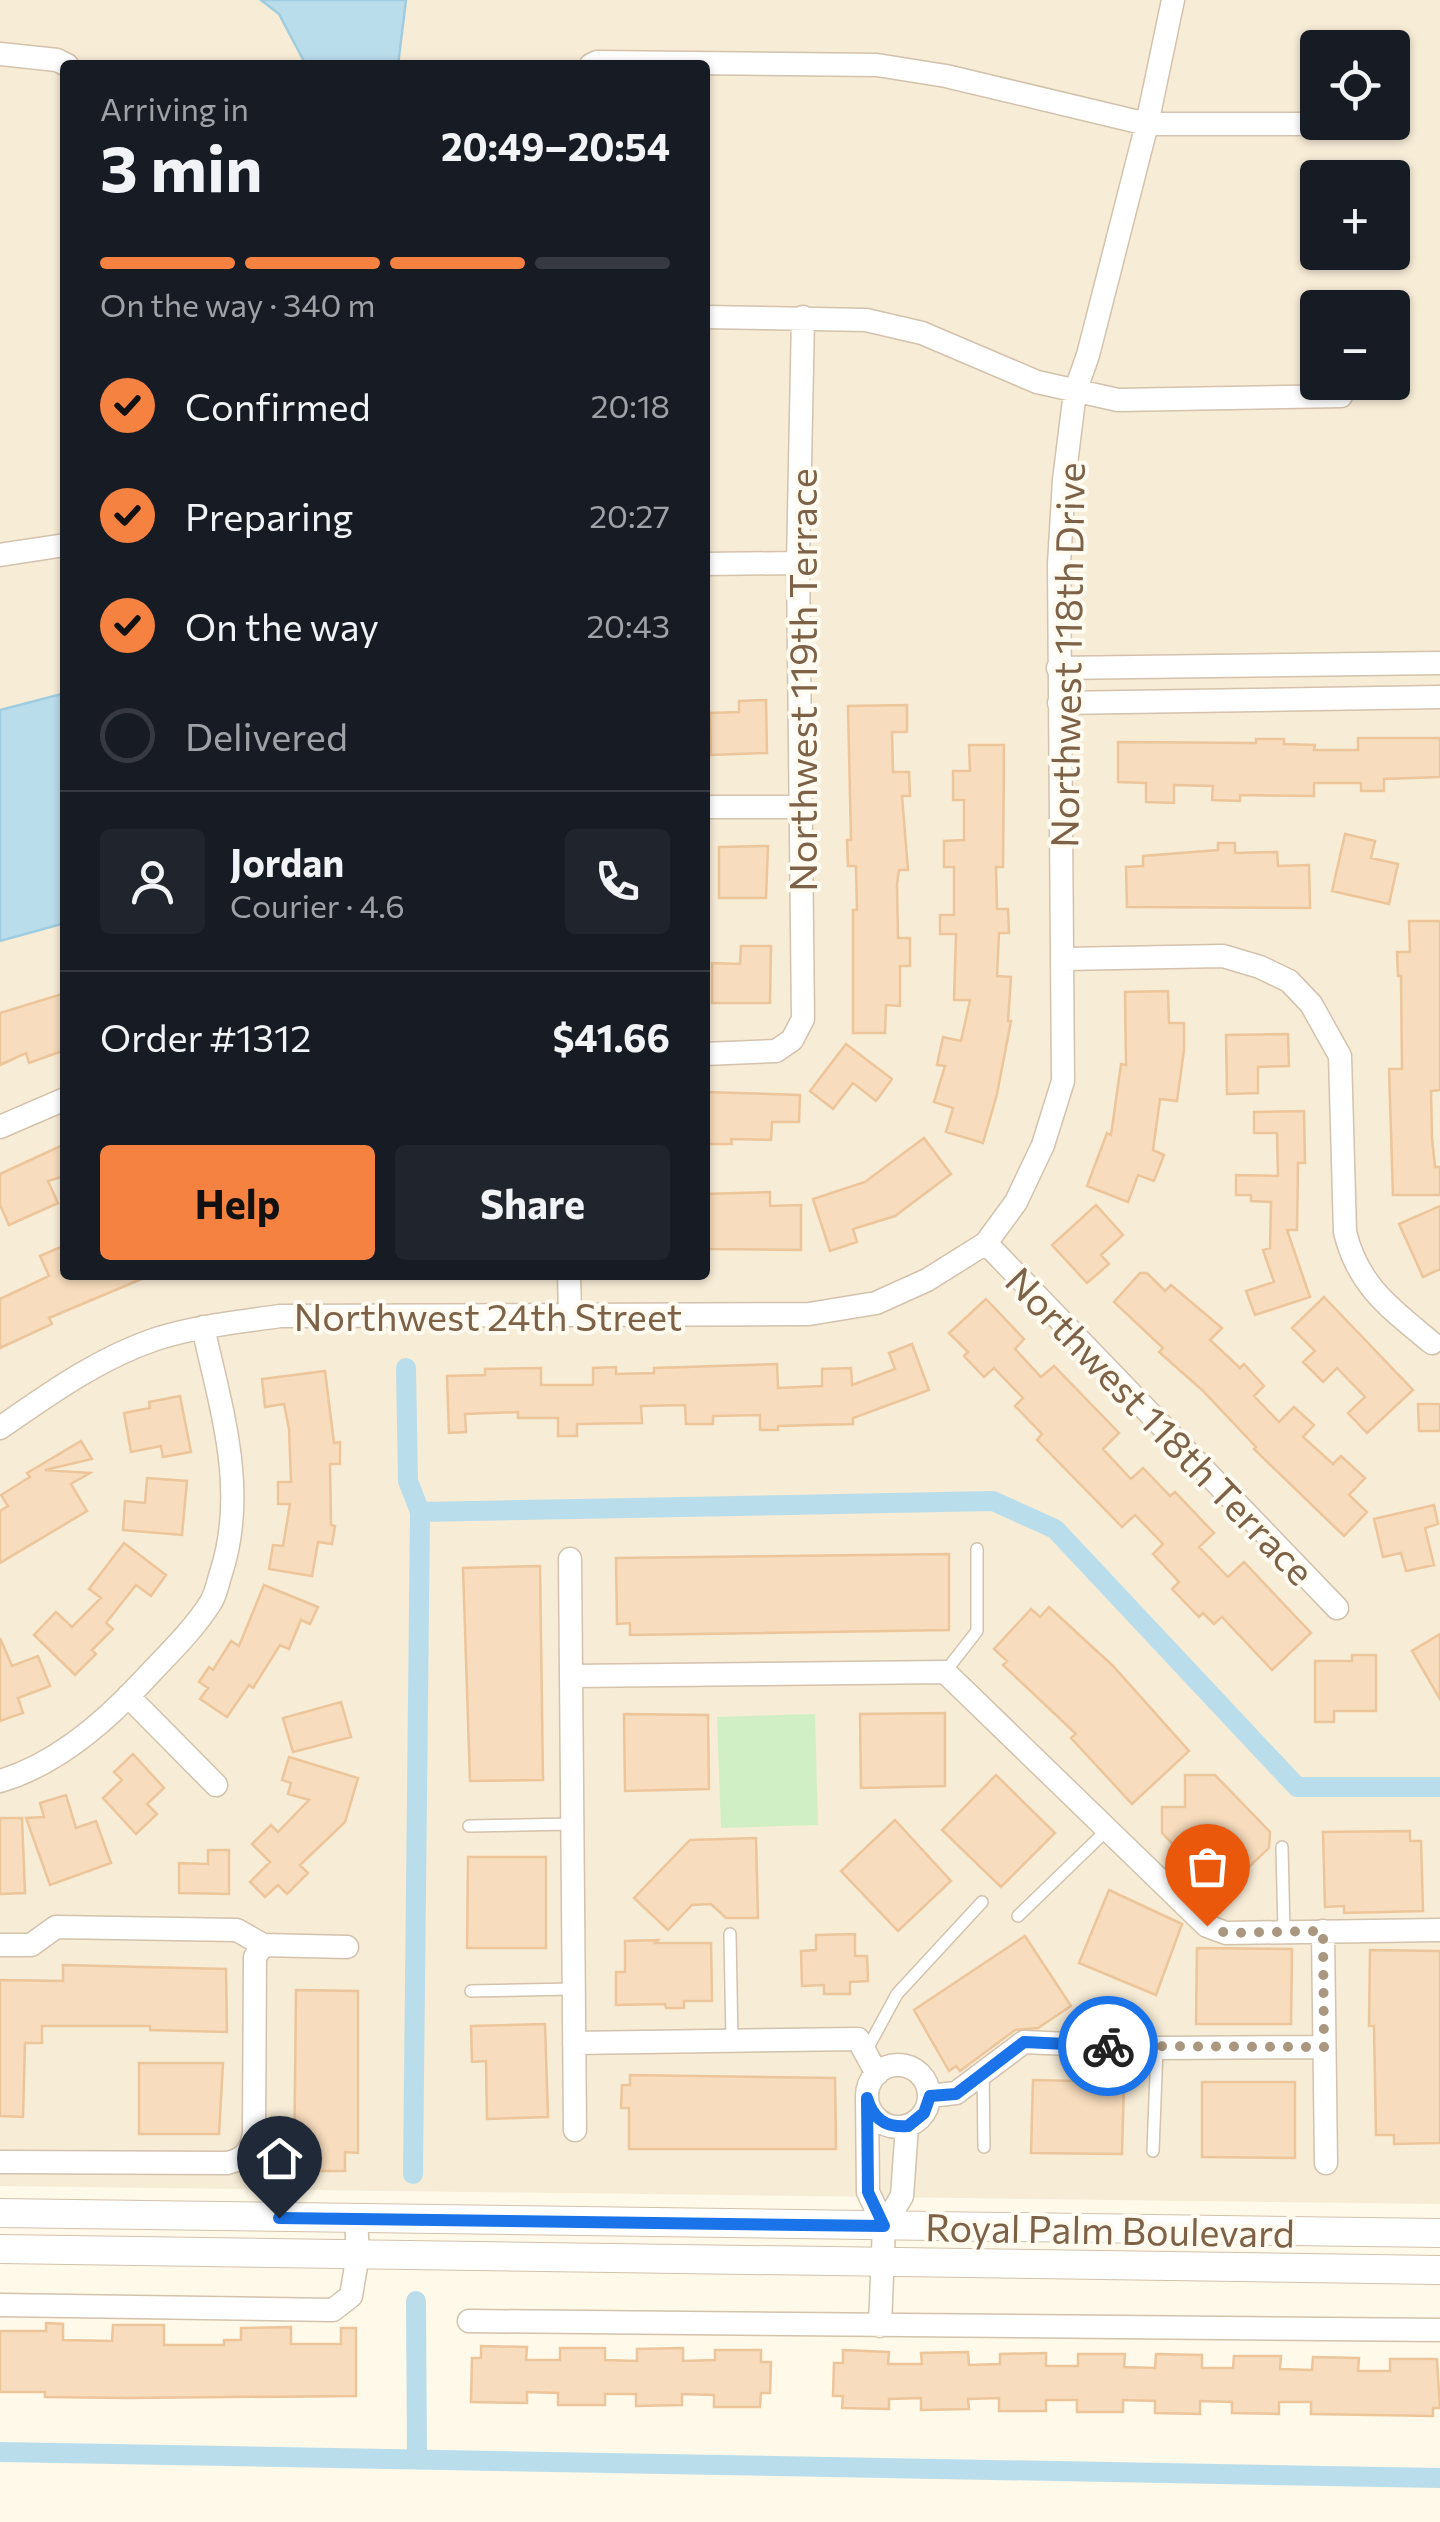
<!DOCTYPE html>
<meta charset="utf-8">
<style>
:root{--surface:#171b24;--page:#20242c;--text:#f1f3f6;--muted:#9ea1a6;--line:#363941;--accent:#f58241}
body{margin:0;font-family:Commissioner,sans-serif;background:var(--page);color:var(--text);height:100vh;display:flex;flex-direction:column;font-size:38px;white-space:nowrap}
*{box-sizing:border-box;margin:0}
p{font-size:32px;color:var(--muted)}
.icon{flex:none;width:55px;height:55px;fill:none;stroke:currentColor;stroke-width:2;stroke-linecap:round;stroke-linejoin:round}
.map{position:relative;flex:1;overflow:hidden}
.side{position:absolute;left:60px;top:60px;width:650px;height:1220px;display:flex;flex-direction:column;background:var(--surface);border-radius:10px;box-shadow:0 2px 8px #0004}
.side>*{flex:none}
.tools{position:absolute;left:1300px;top:30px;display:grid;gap:20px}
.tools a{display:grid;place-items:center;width:110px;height:110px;border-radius:10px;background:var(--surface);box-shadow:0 2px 8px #0004;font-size:50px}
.pin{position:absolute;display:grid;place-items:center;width:85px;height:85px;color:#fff;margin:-102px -42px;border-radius:50% 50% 50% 0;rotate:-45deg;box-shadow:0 0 10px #0007}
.pin .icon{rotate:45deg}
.courier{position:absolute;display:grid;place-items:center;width:100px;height:100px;margin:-50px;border:8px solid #1a73e8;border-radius:50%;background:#fff;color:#222;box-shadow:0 2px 12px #0007}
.head em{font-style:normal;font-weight:700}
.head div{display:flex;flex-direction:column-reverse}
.head{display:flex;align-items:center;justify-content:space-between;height:170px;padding:0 40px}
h1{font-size:65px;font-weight:700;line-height:75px}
.bar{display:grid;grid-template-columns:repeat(4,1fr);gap:15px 10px;align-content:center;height:120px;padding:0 40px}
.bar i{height:12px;border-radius:8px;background:var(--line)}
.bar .active{background:var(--accent)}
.bar p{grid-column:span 4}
.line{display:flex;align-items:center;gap:25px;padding:0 40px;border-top:2px solid var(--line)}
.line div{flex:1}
.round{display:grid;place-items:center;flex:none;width:105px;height:105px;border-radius:10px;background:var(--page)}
ol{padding:0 40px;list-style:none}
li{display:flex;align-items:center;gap:30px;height:110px}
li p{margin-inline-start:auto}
li .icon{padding:10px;border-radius:50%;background:var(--accent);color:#111;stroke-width:4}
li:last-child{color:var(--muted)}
li i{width:55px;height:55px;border:5px solid var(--line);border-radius:50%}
.cta{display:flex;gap:20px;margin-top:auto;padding:20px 40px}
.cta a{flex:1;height:115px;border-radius:10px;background:var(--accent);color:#111;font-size:40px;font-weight:700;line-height:115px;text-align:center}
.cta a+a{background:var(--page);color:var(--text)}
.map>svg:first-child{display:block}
</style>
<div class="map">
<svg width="1440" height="2522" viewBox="0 0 1440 2522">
<rect width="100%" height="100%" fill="#fff9e9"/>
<!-- residential -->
<path fill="#f7ecd6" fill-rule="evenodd" d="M0 0H1440V2204L0 2186ZM1318 48H1392V122H1318ZM65 65H705V1275H65ZM1318 178H1392V252H1318ZM1318 308H1392V382H1318Z"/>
<!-- green -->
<path fill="#d0efc4" d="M815 1714 818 1825 721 1828 717 1717Z"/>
<!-- water -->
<path fill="#baddeb" stroke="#9fccde" stroke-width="2.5" d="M261 0H406L398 65H306L279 14Z
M65 693V923L0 941V710Z"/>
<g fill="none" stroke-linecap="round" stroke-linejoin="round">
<!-- canal -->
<path stroke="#baddeb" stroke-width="20" d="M406 1368 408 1481 420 1512
M413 2174 420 1512 993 1501 1055 1529 1297 1787H1440
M416 2301 417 2457
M0 2452 1440 2478"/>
</g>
<!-- building -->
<path fill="#f7dcbd" stroke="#ecc59b" stroke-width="2.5" d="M766 700 767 753 711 755 710 713 739 712V701Z
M907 705V732H892L893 772H909L910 796H902L908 870H899L897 884 898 938H910V966H900V1006L886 1005 885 1033H853V910H857L856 866H848L847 840H851L848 706Z
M1358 738H1440V777L1384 779V791H1361V783H1314V796L1240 795V801L1212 800 1213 786 1174 785V803L1146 802V783L1118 782V742L1256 743V739H1284V744L1315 745 1314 750H1358Z
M969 745H1004L1003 867H996L997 909H1008L1009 933H999L997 976 1011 977 1008 1021H1011L997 1094 983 1143 946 1132 953 1108 934 1102 945 1066 937 1065 943 1037 961 1041 970 1000H954L956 934H940V915H954V867H944V841L964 840V800H953V771H970Z
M1345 834 1375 841 1371 858 1398 864 1389 904 1332 891Z
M1218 843H1235V853L1277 852 1278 866 1309 865 1310 908 1127 907 1126 867 1143 866V856L1218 850Z
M768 846 766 898H719V847Z
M1409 921H1440V1090L1431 1091 1432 1138 1435 1167H1440V1195H1393L1389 1069H1402L1401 976H1398L1397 952H1410Z
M741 946H771L770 1003H712V963L740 964Z
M1168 991 1169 1023H1184V1050L1177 1101 1160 1099 1153 1150 1164 1155 1154 1181 1138 1175 1128 1202 1087 1186 1107 1133 1111 1135 1121 1064 1126 1065 1125 992Z
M62 994 65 1004V1050L29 1063 26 1053 0 1065V1013Z
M1288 1034 1289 1066 1258 1067V1093L1227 1094 1226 1035Z
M846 1044 892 1079 876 1101 853 1083 833 1109 810 1091Z
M705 1092 800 1095 799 1122H772L771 1140 731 1139 732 1144H705Z
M1304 1111 1305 1163H1298L1297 1230H1287L1310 1297 1255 1315 1246 1291 1274 1282 1263 1250 1270 1248 1271 1202 1251 1201V1195H1236V1175L1278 1176 1277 1133H1254V1112Z
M924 1138 951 1174 895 1216 853 1229 857 1242 830 1251 813 1199 865 1182Z
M65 1144V1176L48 1181 58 1203 9 1225 0 1205V1174Z
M770 1192V1206L801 1205V1250L705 1249V1194Z
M1096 1205 1123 1235 1101 1255 1109 1264 1087 1283 1052 1245Z
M1440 1206V1269L1423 1277 1399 1224Z
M61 1247 65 1257V1275H151L49 1318 52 1324 0 1348V1299L49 1276 40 1256Z
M1140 1273H1147L1165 1291 1171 1285 1222 1328 1210 1340 1240 1368 1244 1364 1264 1386 1254 1396 1279 1422 1294 1407 1314 1425 1303 1437 1333 1464 1341 1456 1365 1478 1349 1495 1367 1512 1344 1536 1254 1449 1256 1447 1202 1390 1159 1352 1163 1348 1114 1302Z
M1324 1297 1413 1390 1367 1433 1348 1413 1365 1397 1337 1368 1323 1382 1303 1362 1315 1351 1292 1328Z
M986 1299 1024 1339 1015 1349 1041 1377 1054 1366 1119 1433 1103 1449 1131 1479 1143 1468 1170 1496 1175 1492 1214 1533 1199 1547 1228 1577 1244 1562 1311 1633 1272 1670 1222 1617 1214 1624 1203 1613 1199 1617 1172 1589 1179 1582 1153 1554 1163 1544 1135 1515 1122 1527 1037 1440 1042 1434 1015 1406 1023 1398 994 1368 984 1377 964 1356 968 1352 949 1333Z
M912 1344 929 1390 853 1418V1424L778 1426V1430H760V1415L713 1416V1424H686L685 1405 641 1406 642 1423 577 1424V1436H558V1418H518V1412L465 1414 466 1432 449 1433 447 1376 485 1375V1369L541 1368V1385H593V1368L616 1367V1374L654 1373V1368L777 1364 778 1388 822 1386V1369L851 1368 852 1385 895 1369 889 1353Z
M325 1371 334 1443 340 1442V1464H330L331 1525 335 1526 332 1544 318 1542 312 1576 269 1569 273 1545 283 1546 290 1504H278V1482H291L289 1429 284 1404 265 1407 262 1379Z
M180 1396 191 1452 163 1457 161 1446 131 1452 124 1413 150 1408 149 1402Z
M1418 1404H1440V1431H1419Z
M81 1441 92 1459 45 1470 90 1473 71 1484 87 1511 0 1563V1511L8 1506 1 1495 30 1477 27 1473Z
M147 1478 187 1481 182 1535 123 1530 125 1501 145 1503Z
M1434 1505 1438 1524 1425 1528 1434 1565 1406 1571 1401 1553 1383 1557 1374 1519Z
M124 1543 166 1575 151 1596 136 1585 106 1623 113 1629 92 1650 96 1654 75 1675 34 1635 56 1612 72 1627 101 1598 89 1589Z
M949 1554V1630L630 1635V1623L617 1624 616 1558Z
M540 1566 543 1780 470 1781 463 1568Z
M264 1585 318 1607 310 1624 301 1620 289 1649 280 1645 253 1688 249 1685 227 1717 200 1699 208 1688 199 1682 209 1667 213 1670 231 1641 239 1646Z
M1049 1607 1113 1666 1189 1751 1132 1804 1071 1738 1076 1734 1003 1665 1007 1661 994 1649 1031 1609 1040 1617Z
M1440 1634V1699L1412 1651Z
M0 1638 12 1666 38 1656 50 1686 18 1698 23 1713 0 1721Z
M1352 1655H1376V1711H1334V1722H1315V1661H1352Z
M341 1702 351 1737 293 1752 283 1718Z
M945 1713V1786L861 1788 860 1714Z
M624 1714 708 1715 709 1789 625 1791Z
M133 1754 164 1788 147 1804 157 1814 136 1834 103 1798 122 1780 114 1772Z
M289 1757 358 1778 345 1822 300 1865 308 1873 287 1894 278 1885 265 1897 250 1882 270 1862 252 1844 271 1825 278 1832 309 1800 288 1794 291 1783 282 1780Z
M996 1775 1055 1833 1001 1887 942 1830Z
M1185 1775H1215L1270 1832 1269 1848 1250 1866 1241 1865V1877L1232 1885H1212L1162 1833V1807H1185Z
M66 1795 76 1828 96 1821 111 1863 50 1885 26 1818 44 1817 40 1803Z
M0 1818H22L25 1893 0 1894Z
M895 1820 951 1881 898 1931 841 1871Z
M1410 1831V1841H1421L1423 1911 1344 1913V1906L1325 1907 1323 1832Z
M756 1838 758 1918H726L711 1904 692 1905 668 1930 634 1898 690 1840Z
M208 1850H229V1894L179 1893V1863L208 1864Z
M468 1857H546V1948H467Z
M1109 1890 1182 1924 1156 1995 1079 1963Z
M855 1934V1956H867L868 1981 850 1982V1994H824V1985L802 1986 801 1951 816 1950V1935Z
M1025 1936 1071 2006 1038 2028 1015 2030 960 2071 956 2066 949 2071 914 2010Z
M658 1940 655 1943H711L712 2001H684V2008H666L665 2004 616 2005V1972H625V1941Z
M1197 1948 1292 1949 1291 2024H1196Z
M1370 1950 1440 1951V2143L1394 2144V2135H1376L1374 2026H1369Z
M63 1965 226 1969 227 2032 150 2030V2026H42V2043H25L23 2117 0 2116V1980L63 1981Z
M296 1990 358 1991V2153L345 2152V2171H294Z
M545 2024 548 2117 487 2119 486 2061 472 2062 471 2026Z
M139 2063H223L219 2134H139Z
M630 2075 835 2078 836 2149H629V2108H621L622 2085H630Z
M1033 2080 1124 2082 1122 2154 1031 2153Z
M1202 2082H1295V2158L1202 2157Z
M46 2323 63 2324V2340L112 2341 113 2325H164V2345H224V2340H241V2328L291 2327V2344H341V2328H356V2396L127 2398 45 2397V2392H0V2331H46Z
M481 2346 527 2347 526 2360H560V2348H605V2360L637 2361V2349L683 2348V2361L715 2360V2350H761V2362H771L770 2393H761L760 2407H714V2395L682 2394V2405L636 2406V2394H605V2405H558V2393L527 2392V2403L471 2402 472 2358H481Z
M843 2350 889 2352 888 2364H922L921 2353 968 2352 969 2365 1000 2364V2354L1046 2353V2366H1078V2354H1125L1124 2367 1155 2368 1156 2354 1202 2355V2368H1233L1234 2356H1281L1280 2369 1312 2370 1313 2357 1359 2358 1358 2371H1390V2359H1437L1440 2408H1433V2416L1311 2414V2402H1279V2414L1232 2413V2402L1200 2401V2414L1155 2413V2401L1123 2400V2412H1077V2400H1046V2411H999V2398L968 2399 969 2409 921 2410V2398L889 2399V2409L842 2408 843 2396H833L834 2363H843Z"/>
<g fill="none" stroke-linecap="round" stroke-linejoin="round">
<!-- service casing -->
<g stroke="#d3c2ac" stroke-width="14">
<path id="service" d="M945 1672 977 1631V1549
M469 1826 572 1824
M1282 1847 1284 1932
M1018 1916 1107 1830
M730 1934 732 2041
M471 1991 573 1989
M866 2051 897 1994 982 1902
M983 2071 984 2147
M1153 2151 1157 2048"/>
</g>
<!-- minor casing -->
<g stroke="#d3c2ac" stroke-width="25">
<path id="minor" d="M0 54 57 60 67 65
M591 65 597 62 877 65 946 76 1147 124H1343
M705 317 866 320 922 333 1037 382 1118 400 1341 396
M0 555 65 545
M705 564 798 563
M1058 668 1440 663
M1059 703 1440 697
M705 807H801
M1064 959 1223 956 1260 967 1289 981 1311 1004 1340 1056 1345 1232C1358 1286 1391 1309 1432 1343
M705 1054 776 1051 792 1040 803 1019 798 563 803 317
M0 1127 65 1099
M986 1243 1337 1608
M569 1275 570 1313
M0 1428C49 1394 99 1358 156 1339 196 1326 239 1322 280 1316L809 1314 876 1303 927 1280 986 1243 1016 1202 1043 1145 1063 1081 1059 564 1064 480 1075 392 1088 355 1147 124 1173 0
M570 1559 575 2130
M571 1676 945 1672 1207 1926 1226 1933 1440 1930
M128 1696 216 1785
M0 1781C55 1765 103 1724 142 1682 165 1657 193 1631 211 1602 216 1594 218 1582 221 1573 248 1490 221 1409 203 1327
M1323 1931 1326 2163
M0 1945H31L56 1927 237 1930 263 1945 347 1947
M574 2043 858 2039 877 2074
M867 2096a31 31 0 1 1 62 0a31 31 0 1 1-62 0Z
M929 2096 956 2093 1024 2042 1157 2048 1324 2047
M867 2098 868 2192 884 2226 880 2326
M0 2162 227 2163C245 2159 252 2150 254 2132L255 1957 263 1945
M884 2226 902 2196 907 2126
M0 2305 333 2310 351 2296 358 2254 356 2219
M469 2321 1440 2330"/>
</g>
<!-- tertiary casing -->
<g stroke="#d3c2ac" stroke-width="30">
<path id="tertiary" d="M0 2213 1440 2233
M0 2249 1440 2270"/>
</g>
<!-- service -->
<use href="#service" stroke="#fff" stroke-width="11"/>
<!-- minor -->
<use href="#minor" stroke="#fff" stroke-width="22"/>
<!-- tertiary -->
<use href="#tertiary" stroke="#fff" stroke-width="28"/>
</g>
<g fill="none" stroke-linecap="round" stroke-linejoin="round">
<!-- done -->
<path stroke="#aa9780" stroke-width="10" stroke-dasharray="0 18" d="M1108 2046 1324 2047 1323 1931 1226 1933 1207 1926"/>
<!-- route -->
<path stroke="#1a73e8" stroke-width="12" d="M279 2218 884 2226 868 2192 867 2098C873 2119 886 2128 908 2126L924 2113 930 2096 956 2094 1024 2042 1108 2046"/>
</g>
<g text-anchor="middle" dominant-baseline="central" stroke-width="8" stroke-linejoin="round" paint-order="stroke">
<!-- street labels -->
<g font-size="38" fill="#7d6248" stroke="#fffbf1">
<text transform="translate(1066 655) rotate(-89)">Northwest 118th Drive</text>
<text transform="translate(801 680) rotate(-90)">Northwest 119th Terrace</text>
<text x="488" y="1315">Northwest 24th Street</text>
<text transform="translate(1161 1425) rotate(46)">Northwest 118th Terrace</text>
<text transform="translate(1110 2229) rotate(1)">Royal Palm Boulevard</text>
</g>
</g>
</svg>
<div class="tools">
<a><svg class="icon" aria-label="locate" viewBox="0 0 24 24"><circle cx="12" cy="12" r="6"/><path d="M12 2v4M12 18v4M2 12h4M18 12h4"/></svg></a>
<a>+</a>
<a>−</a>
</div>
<div class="pin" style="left:1207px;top:1926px;background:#ea580c"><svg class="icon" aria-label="bag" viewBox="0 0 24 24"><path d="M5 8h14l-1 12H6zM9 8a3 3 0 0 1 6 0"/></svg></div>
<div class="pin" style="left:279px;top:2218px;background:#1f2937"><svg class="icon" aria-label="home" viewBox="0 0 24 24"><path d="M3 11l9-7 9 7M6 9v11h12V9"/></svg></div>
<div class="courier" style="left:1108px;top:2046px"><svg class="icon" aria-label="bike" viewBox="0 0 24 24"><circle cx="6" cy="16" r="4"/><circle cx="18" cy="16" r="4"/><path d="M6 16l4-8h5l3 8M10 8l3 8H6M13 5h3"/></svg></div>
<section class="side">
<div class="head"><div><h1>3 min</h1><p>Arriving in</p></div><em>20:49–20:54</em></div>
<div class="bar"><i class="active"></i><i class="active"></i><i class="active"></i><i></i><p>On the way · 340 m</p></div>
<ol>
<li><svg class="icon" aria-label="check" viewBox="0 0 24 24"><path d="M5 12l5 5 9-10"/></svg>Confirmed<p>20:18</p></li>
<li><svg class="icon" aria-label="check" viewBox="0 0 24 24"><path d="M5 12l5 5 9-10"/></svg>Preparing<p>20:27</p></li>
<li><svg class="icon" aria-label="check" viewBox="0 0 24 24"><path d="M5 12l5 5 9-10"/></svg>On the way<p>20:43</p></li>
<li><i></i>Delivered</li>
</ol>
<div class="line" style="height:180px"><a class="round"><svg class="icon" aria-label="person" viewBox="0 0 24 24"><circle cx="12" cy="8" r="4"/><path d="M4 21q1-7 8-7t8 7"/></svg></a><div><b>Jordan</b><p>Courier · 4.6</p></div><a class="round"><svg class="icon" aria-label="phone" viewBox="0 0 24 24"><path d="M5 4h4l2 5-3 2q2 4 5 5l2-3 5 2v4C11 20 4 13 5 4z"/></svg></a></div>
<div class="line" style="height:130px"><div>Order #1312</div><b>$41.66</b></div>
<div class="cta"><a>Help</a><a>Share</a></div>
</section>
</div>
